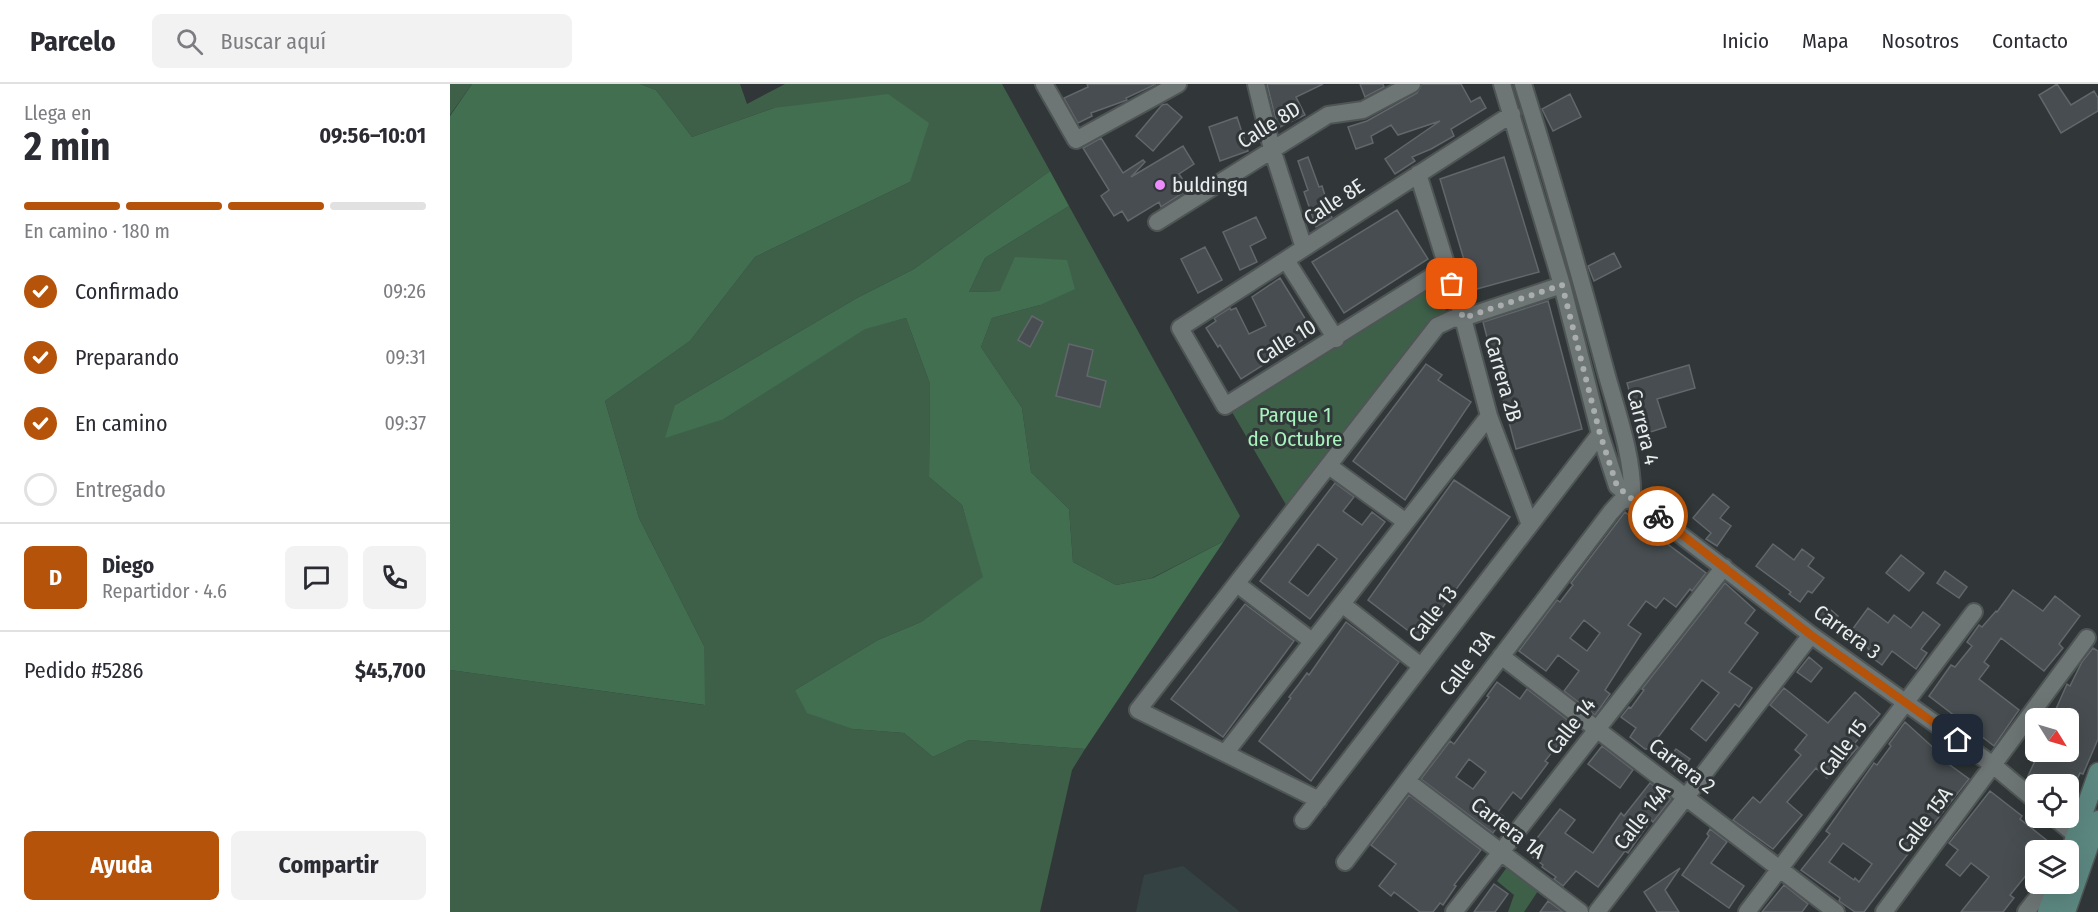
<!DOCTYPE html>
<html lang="es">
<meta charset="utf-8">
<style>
:root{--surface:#fff;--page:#f2f2f3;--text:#2b2b33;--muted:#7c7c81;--line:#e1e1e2;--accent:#b45309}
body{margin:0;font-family:"Fira Sans Condensed",sans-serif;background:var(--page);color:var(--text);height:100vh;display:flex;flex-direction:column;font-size:22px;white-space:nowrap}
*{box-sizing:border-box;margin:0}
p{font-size:20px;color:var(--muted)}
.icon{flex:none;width:33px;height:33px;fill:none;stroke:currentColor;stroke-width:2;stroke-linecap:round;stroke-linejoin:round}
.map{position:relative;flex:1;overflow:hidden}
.panel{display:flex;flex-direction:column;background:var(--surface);width:450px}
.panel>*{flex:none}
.needle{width:39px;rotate:127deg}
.tools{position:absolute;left:1575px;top:624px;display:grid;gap:12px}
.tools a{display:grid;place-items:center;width:54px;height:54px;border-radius:9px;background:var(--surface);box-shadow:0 6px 24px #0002;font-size:30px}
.pin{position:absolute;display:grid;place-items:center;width:51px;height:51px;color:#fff;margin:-26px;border-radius:12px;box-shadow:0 3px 9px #0006}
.courier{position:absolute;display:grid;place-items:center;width:60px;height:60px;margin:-30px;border:4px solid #b45309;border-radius:50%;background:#fff;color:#222;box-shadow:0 2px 8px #0007}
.head em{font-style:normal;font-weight:700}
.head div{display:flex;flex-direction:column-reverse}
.head{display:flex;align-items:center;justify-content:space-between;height:102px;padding:0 24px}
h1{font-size:39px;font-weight:700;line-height:45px}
.bar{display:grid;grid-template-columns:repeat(4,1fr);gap:9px 6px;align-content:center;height:72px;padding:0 24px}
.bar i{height:8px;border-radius:4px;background:var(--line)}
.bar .current{background:var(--accent)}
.bar p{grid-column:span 4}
.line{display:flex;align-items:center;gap:15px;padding:0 24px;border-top:2px solid var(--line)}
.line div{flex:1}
.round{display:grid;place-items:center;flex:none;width:63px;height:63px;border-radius:9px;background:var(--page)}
ol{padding:0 24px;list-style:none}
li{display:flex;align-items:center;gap:18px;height:66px}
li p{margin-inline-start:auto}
li .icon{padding:6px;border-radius:50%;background:var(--accent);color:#fff;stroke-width:4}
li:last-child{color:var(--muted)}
li i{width:33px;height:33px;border:3px solid var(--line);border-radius:50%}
.button{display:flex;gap:12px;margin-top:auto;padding:12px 24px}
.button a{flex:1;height:69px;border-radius:9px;background:var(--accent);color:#fff;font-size:24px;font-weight:700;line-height:69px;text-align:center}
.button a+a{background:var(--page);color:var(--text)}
header{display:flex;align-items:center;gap:36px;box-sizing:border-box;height:84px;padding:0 30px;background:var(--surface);border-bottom:2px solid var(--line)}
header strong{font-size:28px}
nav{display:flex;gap:33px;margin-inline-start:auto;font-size:21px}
.search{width:420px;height:54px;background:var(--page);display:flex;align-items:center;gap:15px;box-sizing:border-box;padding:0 21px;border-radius:9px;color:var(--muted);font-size:22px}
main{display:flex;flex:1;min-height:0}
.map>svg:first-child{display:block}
</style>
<header>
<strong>Parcelo</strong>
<div class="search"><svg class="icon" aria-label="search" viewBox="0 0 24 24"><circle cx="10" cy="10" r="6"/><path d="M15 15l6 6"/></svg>Buscar aquí</div>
<nav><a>Inicio</a><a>Mapa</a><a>Nosotros</a><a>Contacto</a></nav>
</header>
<main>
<section class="panel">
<div class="head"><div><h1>2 min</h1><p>Llega en</p></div><em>09:56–10:01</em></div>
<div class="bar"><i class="current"></i><i class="current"></i><i class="current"></i><i></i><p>En camino · 180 m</p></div>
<ol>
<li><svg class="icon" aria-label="check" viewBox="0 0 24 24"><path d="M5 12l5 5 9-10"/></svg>Confirmado<p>09:26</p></li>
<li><svg class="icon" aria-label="check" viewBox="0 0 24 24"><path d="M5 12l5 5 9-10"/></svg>Preparando<p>09:31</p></li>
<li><svg class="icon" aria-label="check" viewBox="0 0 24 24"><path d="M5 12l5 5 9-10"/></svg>En camino<p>09:37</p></li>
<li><i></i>Entregado</li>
</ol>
<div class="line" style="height:108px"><b class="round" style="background:var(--accent);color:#fff">D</b><div><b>Diego</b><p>Repartidor · 4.6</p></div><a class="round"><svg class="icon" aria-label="chat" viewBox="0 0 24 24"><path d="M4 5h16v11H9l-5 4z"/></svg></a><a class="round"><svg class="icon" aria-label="phone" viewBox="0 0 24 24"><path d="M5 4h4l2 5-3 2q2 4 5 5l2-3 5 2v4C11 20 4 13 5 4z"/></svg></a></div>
<div class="line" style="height:78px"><div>Pedido #5286</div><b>$45,700</b></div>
<div class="button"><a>Ayuda</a><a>Compartir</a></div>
</section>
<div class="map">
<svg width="1648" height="828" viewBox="0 0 1648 828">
<rect width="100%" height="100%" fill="#313738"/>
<!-- built -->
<path fill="#354243" d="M733 782 790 828H686L694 791Z"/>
<!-- green -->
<path fill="#3e6049" d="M0 0H22L0 31Z
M190 0H290L297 20 335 0H552L600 87 464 185 407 214 225 321 274 335 415 244 456 234 480 300 479 393 512 421 534 493 471 538 428 556 345 606 403 645 454 649 483 673 519 656 635 665 622 686 590 828H0V586L254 621V562L189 434 155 317 240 257 305 173 460 98 324 24 242 53 206 6Z
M619 122 790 432 774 457 702 494 666 501 623 478 619 425 581 388 572 324 531 263 542 234 590 221 550 207 519 208 535 174Z
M997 183 1005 210 987 242 839 426 782 328Z
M1060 779 1090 804 1074 828H1058L1064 811 1047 797Z"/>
<!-- forest -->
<path fill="#416f50" d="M22 0H190L206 6 242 53 324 24 438 10 479 39 460 98 305 173 240 257 155 317 189 434 254 562 255 621 0 586V32Z
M600 87 619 122 535 174 519 208 550 207 565 173 617 176 625 205 590 221 542 234 531 263 572 324 581 388 619 425 623 478 666 501 703 494 774 457 635 665 519 656 483 673 454 649 403 645 357 629 345 606 428 556 471 538 533 493 512 421 479 393 480 300 456 234 415 245 274 335 215 354 225 321 407 214 464 185Z"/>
<!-- building -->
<path fill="#474d50" stroke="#61676a" stroke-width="1.5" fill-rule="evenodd" d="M637 0H706L676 14 677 16 641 29 642 32 628 39 614 14 638 3Z
M817 0H873L846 13 855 31 828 44Z
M910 0H933L934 3 915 13Z
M972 0H1011L1021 18 1030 13 1036 24 1001 45 1004 52 981 65 962 73 965 77 945 90 935 75 990 37 948 51 941 41 921 52 923 59 906 65 898 43 917 37 967 9Z
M1607 0 1621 21 1644 7 1648 14V27L1611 49 1589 11Z
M1120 10 1131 33 1103 47 1092 25Z
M717 20 732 33 703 67 686 52 712 21Z
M787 33 798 67 770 77 759 43Z
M651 54 673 89 693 76 695 78 681 93 733 62 744 80 729 90 739 105 711 123 709 118 678 137 672 127 664 132 651 112 659 106 633 64Z
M858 73 869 103 872 102 882 134 866 143 854 108 858 106 848 77Z
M1054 73 1089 188 1023 206 990 95Z
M947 126 978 175 894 229 862 178Z
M806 133 816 154 800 162 807 178 790 186 773 148Z
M755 163 772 196 748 209 731 175Z
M1164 169 1171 183 1144 197 1138 182Z
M830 194 864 249 791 295 770 261 768 263 756 244 766 237 764 234 780 224 781 226 786 224 799 250 816 242 802 213Z
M1098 217 1132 345 1066 365 1033 238Z
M582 232 593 238 580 263 568 256Z
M619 260 643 266 637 292 656 297 650 323 606 312Z
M976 280 992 291 988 296 1021 318 955 416 903 377Z
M1239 281 1245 304 1207 315 1216 343 1191 351 1177 299Z
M1004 396 1060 433 969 555 918 516Z
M885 399 904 413 893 427 912 441 922 428 935 438 860 535 810 497ZM868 460 887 475 858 512 839 498Z
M1263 410 1279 423 1270 434 1281 442 1267 462 1256 455 1261 449 1243 434Z
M1175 428 1256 489 1242 507 1240 505 1226 523 1214 514 1206 524 1196 517 1178 541 1191 550 1155 606 1160 610 1145 631 1114 607 1129 587 1108 571 1096 587 1069 567 1107 516 1110 518 1123 501 1121 499ZM1134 536 1150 549 1137 567 1120 554Z
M1323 460 1344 476 1352 465 1364 474 1358 482 1374 494 1362 509 1358 507 1350 518 1339 510 1341 508 1306 482Z
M1451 471 1474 489 1459 507 1436 489Z
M1495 487 1517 503 1509 514 1487 499Z
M1275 499 1305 526 1295 539 1308 549 1279 588 1302 604 1289 623 1285 620 1256 657 1241 645 1269 609 1252 596 1199 665H1195L1180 653 1186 644 1171 633 1179 623 1181 624 1194 606 1192 605Z
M1563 506 1593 527 1605 512 1630 532 1609 560 1613 564 1594 587 1551 554 1534 578 1539 582 1529 595 1569 626 1544 662 1479 612 1501 581 1505 583 1522 562 1517 558 1529 541 1532 543 1546 527 1547 528Z
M795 520 844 557 773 653 721 615Z
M1375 521 1388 532 1379 543 1367 532Z
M1418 524 1438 539 1444 531 1461 544 1473 528 1490 541 1471 565 1477 569 1466 585 1442 567 1432 581 1416 569 1419 565 1399 550Z
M896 538 949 578 861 697 809 657 841 614 839 613 849 600 857 589 859 591Z
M1643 564 1648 567V655L1633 690 1630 689 1625 700H1597L1578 692 1589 668H1618V634H1602L1617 600 1620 602 1632 578Z
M1359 573 1372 584 1361 598 1347 588Z
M1047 598 1070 615 1077 605 1124 641 1095 677 1098 679 1071 715 1063 708 1048 728 1054 733 1043 749 971 695 1000 657 1004 660 1039 613 1037 612ZM1019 675 1036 688 1023 705 1006 693Z
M1334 604 1378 639 1405 608 1430 630 1404 660 1408 663 1396 677 1393 675 1377 694 1366 684 1337 718 1352 731 1323 765 1283 736 1303 713 1310 719 1351 671 1345 666 1357 651 1320 621Z
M1455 638 1487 667 1485 670 1519 695 1481 743 1479 742 1414 828H1405L1389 817 1390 814 1351 786 1380 750 1376 747 1424 679 1427 681 1441 662 1439 660ZM1393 759 1422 780 1409 798 1405 794 1404 796 1379 778Z
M1152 662 1183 686 1170 704 1138 680Z
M1226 665 1240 675 1228 690 1215 679Z
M1200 699 1221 715 1203 738 1201 736 1178 769 1175 767 1148 803 1126 787 1113 802 1104 795 1106 793 1092 783 1093 781 1076 768 1110 725 1125 736 1115 749 1143 769 1171 729 1174 732Z
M1540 707 1572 732 1570 735 1609 766H1586V779L1560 811 1564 814 1553 828H1511L1539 793 1521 779 1510 792 1496 781 1508 766 1499 759Z
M959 711 1031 766 1004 801 1006 802 993 821 990 819 983 828H970L944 808 941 812 929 802 946 780 921 761Z
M1260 745 1277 758 1261 779 1294 802 1279 824 1232 791 1259 752 1257 750Z
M1230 784 1215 806 1229 828H1207L1194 808Z
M1044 800 1058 810 1045 828H1024Z
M1334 801 1358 820 1352 828H1312Z
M1098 817 1113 828H1090Z"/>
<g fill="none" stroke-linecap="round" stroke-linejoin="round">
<!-- street casing -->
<g stroke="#4f5555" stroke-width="20">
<path id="street" d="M594 0 626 56 728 0
M806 0 822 65 854 164
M1052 0 1112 201 1150 350 1167 402 1361 551 1543 681 1586 717
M1073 0C1102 93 1129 187 1154 281 1165 323 1184 372 1182 415
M968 90 1013 234 1039 332 1080 441
M707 138 878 31 913 26 962 0
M836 176 886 255
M997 183 775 322 730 244 1062 30
M879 382 956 438
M787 500 862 557
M892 520 971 582
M1051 572 1386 828
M776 668 1039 332
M957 697 1130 828
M869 716 688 626 987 242 1002 235 1013 234 1112 201
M1605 734 1634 758
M853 736 1150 350
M895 778 1161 428 1171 417 1182 415
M1004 828 1274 483
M1147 828 1361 551
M1297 828 1524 528
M1434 828 1637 554
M1576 828 1598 800"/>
</g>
<!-- secondary casing -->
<g stroke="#4f5555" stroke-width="21">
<path id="secondary" d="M1618 773 1648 688
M1597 828 1608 800
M1616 828 1648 736"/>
</g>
<!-- street -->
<use href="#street" stroke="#6e7575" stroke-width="16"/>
<!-- secondary -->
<use href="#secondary" stroke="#5c8881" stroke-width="18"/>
</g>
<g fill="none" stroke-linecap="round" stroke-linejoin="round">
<!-- done -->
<path stroke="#a9adae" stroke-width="6" stroke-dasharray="0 10.8" d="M1002 200 1013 234 1112 201 1150 350 1167 402 1182 415 1191 419 1208 432"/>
<!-- route -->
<path stroke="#b45309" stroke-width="8" d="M1208 432 1361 551 1508 656"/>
</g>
<!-- markers -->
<circle fill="#ec8cfa" stroke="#313738" stroke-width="2" cx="710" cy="101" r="6"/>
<g text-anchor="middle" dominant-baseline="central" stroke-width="6" stroke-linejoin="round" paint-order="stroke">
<!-- street labels -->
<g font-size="21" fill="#e9edee" stroke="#313738">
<text transform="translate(819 41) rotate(-32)">Calle 8D</text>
<text transform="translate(884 118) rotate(-33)">Calle 8E</text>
<text transform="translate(836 258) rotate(-32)">Calle 10</text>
<text transform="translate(1053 295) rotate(74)">Carrera 2B</text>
<text transform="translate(1193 343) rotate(76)">Carrera 4</text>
<text transform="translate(983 530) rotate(-52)">Calle 13</text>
<text transform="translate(1397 548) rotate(36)">Carrera 3</text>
<text transform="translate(1017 579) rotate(-53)">Calle 13A</text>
<text transform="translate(1121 642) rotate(-52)">Calle 14</text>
<text transform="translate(1393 664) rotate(-53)">Calle 15</text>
<text transform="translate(1232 682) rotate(37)">Carrera 2</text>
<text transform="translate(1192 733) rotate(-52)">Calle 14A</text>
<text transform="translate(1475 736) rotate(-53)">Calle 15A</text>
<text transform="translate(1058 744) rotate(37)">Carrera 1A</text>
</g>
<!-- poi labels -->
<g font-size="21" fill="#e9edee" stroke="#313738" text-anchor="start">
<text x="722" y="101">buldingq</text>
</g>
<!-- park labels -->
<g font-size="21" fill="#a8f2be" stroke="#313738">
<text x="845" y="331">Parque 1<tspan x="845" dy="24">de Octubre</tspan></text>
</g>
</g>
</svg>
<div class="tools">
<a><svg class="needle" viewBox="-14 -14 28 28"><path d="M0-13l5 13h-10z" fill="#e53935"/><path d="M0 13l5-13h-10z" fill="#7c7c81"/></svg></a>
<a><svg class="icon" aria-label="locate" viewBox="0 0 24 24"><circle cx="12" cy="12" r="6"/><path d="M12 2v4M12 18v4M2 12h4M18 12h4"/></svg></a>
<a><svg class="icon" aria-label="layers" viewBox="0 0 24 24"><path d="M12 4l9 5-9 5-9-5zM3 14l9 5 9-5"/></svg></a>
</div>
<div class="pin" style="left:1002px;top:200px;background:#ea580c"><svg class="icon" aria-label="bag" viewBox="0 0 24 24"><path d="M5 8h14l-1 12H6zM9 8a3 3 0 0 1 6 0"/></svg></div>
<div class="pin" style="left:1508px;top:656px;background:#1f2937"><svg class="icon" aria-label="home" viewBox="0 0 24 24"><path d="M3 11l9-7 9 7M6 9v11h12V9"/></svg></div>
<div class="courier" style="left:1208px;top:432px"><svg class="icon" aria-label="bike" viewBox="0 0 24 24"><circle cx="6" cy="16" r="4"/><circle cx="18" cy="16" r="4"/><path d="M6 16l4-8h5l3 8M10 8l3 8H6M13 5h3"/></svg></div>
</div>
</main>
